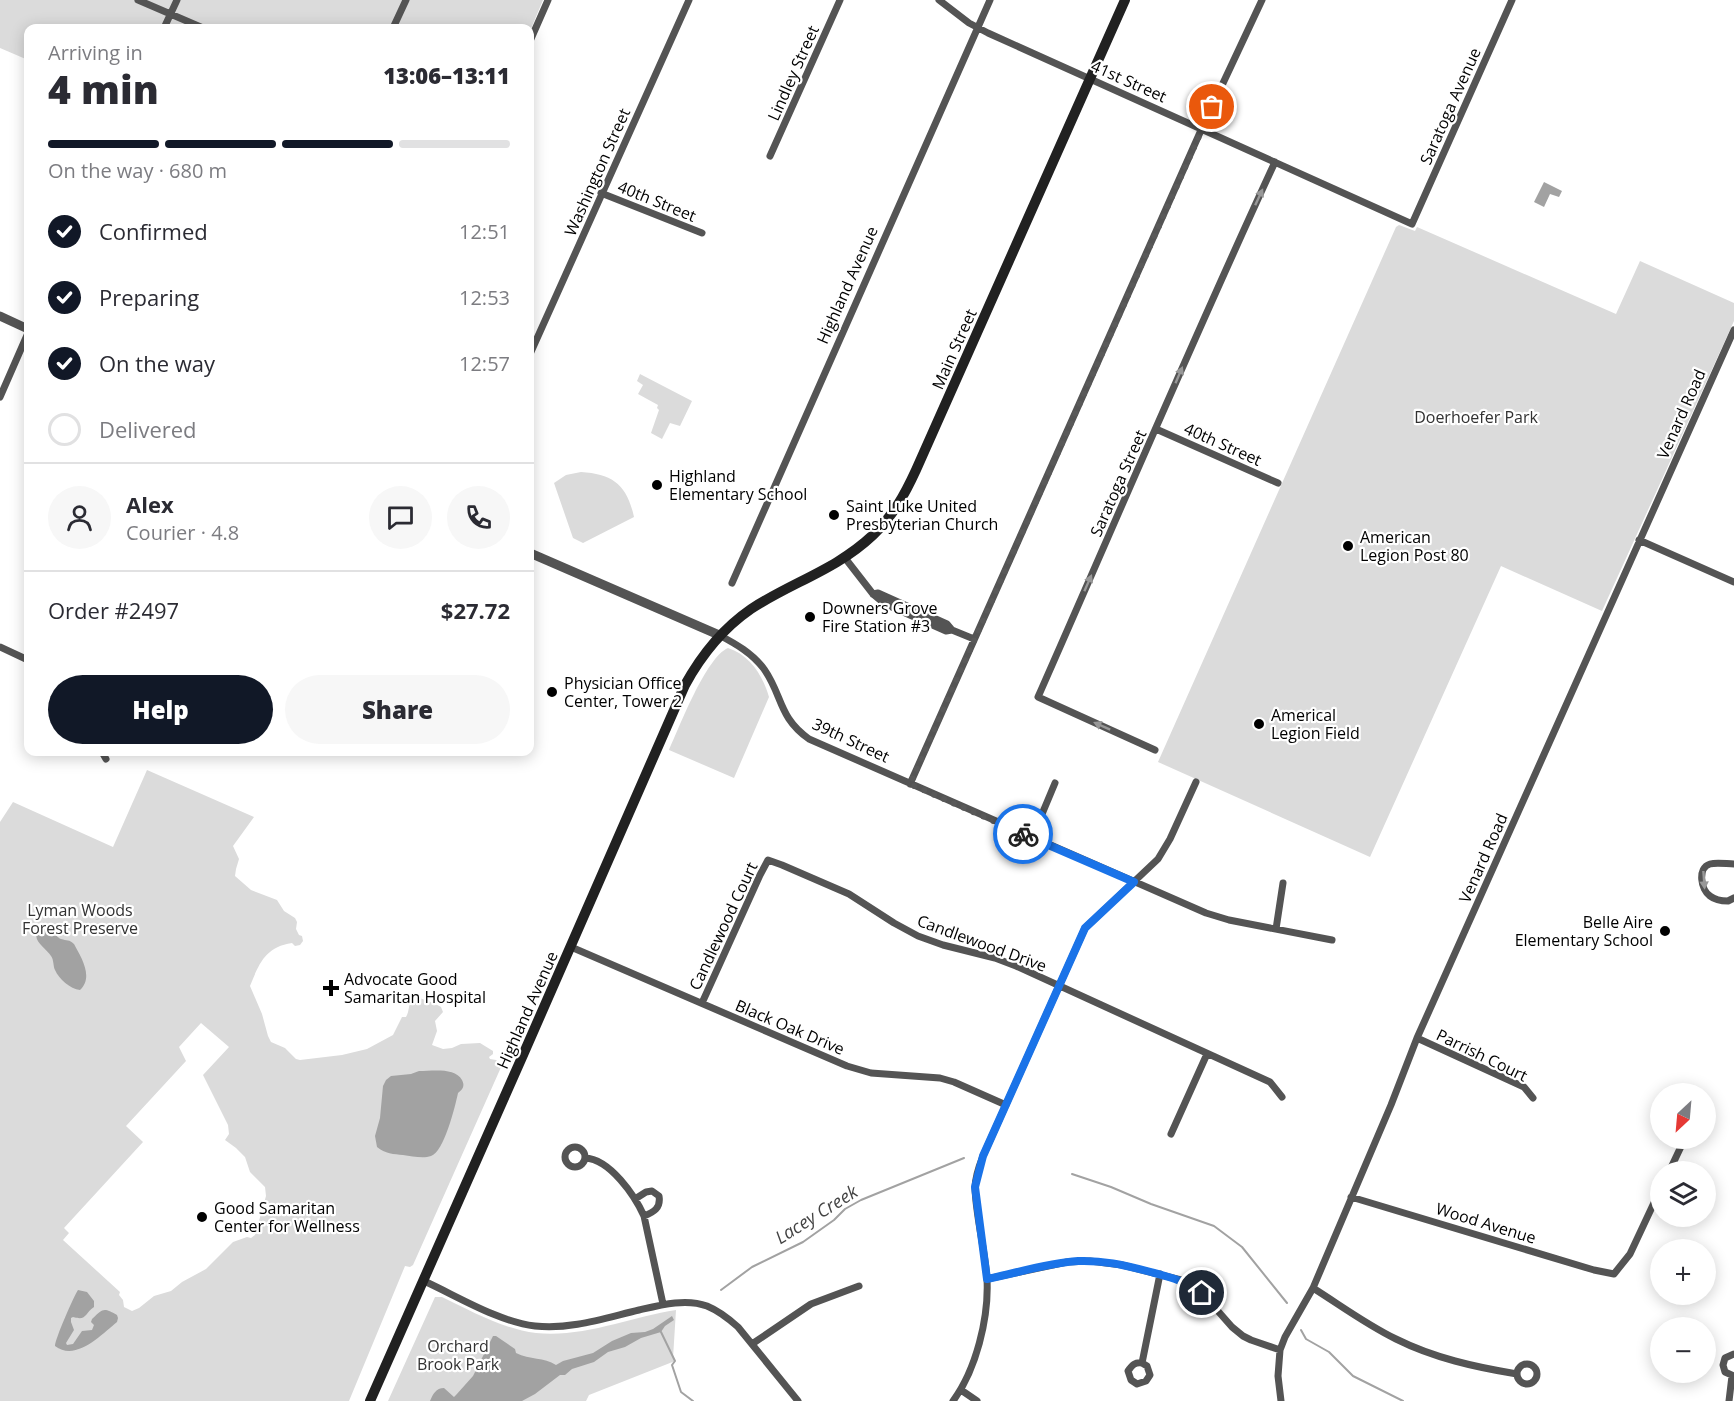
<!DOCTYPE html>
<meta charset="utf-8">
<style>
:root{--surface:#fff;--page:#f7f7f7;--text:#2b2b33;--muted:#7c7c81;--line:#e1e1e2;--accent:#111827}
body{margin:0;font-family:"Open Sans",sans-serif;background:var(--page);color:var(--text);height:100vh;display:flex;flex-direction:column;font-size:22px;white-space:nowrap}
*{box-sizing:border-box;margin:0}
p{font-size:20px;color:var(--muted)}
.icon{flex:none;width:33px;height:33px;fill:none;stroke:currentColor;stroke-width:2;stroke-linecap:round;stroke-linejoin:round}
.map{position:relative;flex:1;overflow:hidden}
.panel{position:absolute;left:24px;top:24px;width:510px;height:732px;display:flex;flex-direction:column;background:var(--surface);border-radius:12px;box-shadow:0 3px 15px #0003}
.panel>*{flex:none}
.needle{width:39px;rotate:206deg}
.fabs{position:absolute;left:1650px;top:1083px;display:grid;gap:12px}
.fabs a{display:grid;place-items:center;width:66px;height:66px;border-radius:50%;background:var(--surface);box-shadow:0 3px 15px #0003;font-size:30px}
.pin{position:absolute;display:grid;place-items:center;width:51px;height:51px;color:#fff;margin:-26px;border:3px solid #fff;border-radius:50%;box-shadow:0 2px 6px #0007}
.courier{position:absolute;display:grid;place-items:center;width:60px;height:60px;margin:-30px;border:4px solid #1a73e8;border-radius:50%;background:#fff;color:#222;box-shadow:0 2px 8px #0007}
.overview em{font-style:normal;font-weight:800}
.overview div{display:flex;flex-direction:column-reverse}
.overview{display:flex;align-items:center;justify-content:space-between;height:102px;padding:0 24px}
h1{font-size:39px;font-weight:800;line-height:45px}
.bar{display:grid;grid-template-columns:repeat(4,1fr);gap:9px 6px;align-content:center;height:72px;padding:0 24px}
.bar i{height:8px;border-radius:4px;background:var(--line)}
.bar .active{background:var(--accent)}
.bar p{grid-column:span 4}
.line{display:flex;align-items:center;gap:15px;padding:0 24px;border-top:2px solid var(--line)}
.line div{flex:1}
.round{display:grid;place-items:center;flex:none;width:63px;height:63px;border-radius:32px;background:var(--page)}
ol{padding:0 24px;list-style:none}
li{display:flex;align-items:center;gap:18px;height:66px}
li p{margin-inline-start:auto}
li .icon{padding:6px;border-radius:50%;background:var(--accent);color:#fff;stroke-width:4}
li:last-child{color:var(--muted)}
li i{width:33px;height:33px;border:3px solid var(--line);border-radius:50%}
.button{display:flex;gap:12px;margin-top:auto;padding:12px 24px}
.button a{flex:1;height:69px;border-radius:36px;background:var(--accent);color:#fff;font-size:24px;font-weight:800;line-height:69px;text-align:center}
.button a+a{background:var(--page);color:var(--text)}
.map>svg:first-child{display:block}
</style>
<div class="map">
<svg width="1734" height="1401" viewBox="0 0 1734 1401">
<rect width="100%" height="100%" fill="#fff"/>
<!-- green -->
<path fill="#dbdbdb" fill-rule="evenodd" d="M0 0H543L530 31V28H28V60L0 48Z
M1399 225 1415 231 1417 227 1616 314 1640 261 1734 303V321L1602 611 1501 566 1370 857 1158 762 1396 227Z
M640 374 692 401 680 426 670 423 662 439 651 433 659 410 657 408 658 405 638 394 643 385 637 381Z
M581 472C613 474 627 485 634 517L583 543 573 538 554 483 566 475Z
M728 648C750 655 763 676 769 697L734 778 669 750C679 728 706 657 728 648Z
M147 770 254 817 233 846 239 859 236 869 235 876 251 890 277 900 284 911 295 918 297 922 296 929 299 935 302 936 303 941 300 945 295 946 292 943C265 947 259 964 250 986L262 1014 268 1036 271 1042 285 1048 296 1059 300 1060 342 1055 367 1049 393 1035 402 1017H406C410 1011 408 1002 413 996 420 998 435 1003 441 1007L443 1012 435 1021 437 1031 432 1045 443 1049 452 1048 461 1044 480 1043 493 1051V1054L489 1057 490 1059 496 1060 502 1065 413 1265 410 1267 405 1266 349 1401H0V822L13 802 113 847ZM201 1023 229 1047 203 1075 228 1125 229 1134 225 1140 236 1148 245 1157 250 1172 265 1187 266 1196 255 1235 251 1238 247 1237 233 1242 206 1269 182 1282 171 1291 154 1296 139 1308 132 1311 124 1307 123 1300 119 1295 120 1292 63 1240 69 1233 64 1228 143 1142 126 1126 186 1061 179 1047Z
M435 1297H442C471 1311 503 1329 536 1333 583 1338 631 1317 676 1310L673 1358 675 1361 589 1395 586 1401H388Z"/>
<!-- water -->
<path fill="#a2a2a2" d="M1544 182 1562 191 1559 197 1550 194 1544 207 1534 202Z
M46 929C57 930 54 936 61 939 67 941 69 939 74 944 81 957 94 977 80 990 70 989 59 979 55 970 53 966 54 960 51 956 46 948 24 935 46 929Z
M419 1071C432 1071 455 1067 462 1080 465 1086 463 1089 458 1093 455 1107 444 1152 431 1156 423 1159 412 1156 403 1155 394 1154 385 1154 377 1147L375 1136 380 1118 383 1086 386 1080 391 1076 411 1074Z
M78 1290 87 1292 94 1301V1307C84 1314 87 1321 73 1317L71 1318V1322L74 1330 66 1343 67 1345 73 1344 82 1331 92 1330 94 1325 91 1322 92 1319C103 1309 103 1307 117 1315L118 1318 117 1322C101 1335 76 1362 55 1346 55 1339 74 1296 78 1290Z
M672 1316 674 1320 665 1326 661 1332 641 1338 625 1347 608 1352 594 1362 572 1369 565 1375H560L535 1394 522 1401H430C433 1394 436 1388 444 1388L454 1397 456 1395 473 1376 493 1336H496L515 1349 516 1353C530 1360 544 1357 556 1365L563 1361 593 1353 612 1341 631 1333 645 1332 653 1329Z"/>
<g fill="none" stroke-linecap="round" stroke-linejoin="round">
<!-- stream -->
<path stroke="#a2a2a2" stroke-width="2" d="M1072 1174 1111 1187 1151 1204 1214 1226 1242 1247 1287 1303
M721 1290 752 1267 803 1242 834 1220 845 1209 861 1200 964 1158
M1301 1330 1306 1339 1329 1352 1353 1376 1403 1401
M661 1332 675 1361 672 1365 681 1392 693 1401"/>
<!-- minor -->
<path stroke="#545454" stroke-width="7" d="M138 0 203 28
M939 0 969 23 988 33 1412 224 1512 0
M164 28 177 0
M393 28 406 0
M530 41 548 0
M770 156 840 0
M601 193 702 233
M530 354 689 0
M0 397 28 333
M1156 429 1278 483
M1639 540 1734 582
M845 558 873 594 885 604 946 631 952 630 974 639
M732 583 990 0
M873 594 878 593 947 624 952 630
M719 635C736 644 752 653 764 669 783 696 778 717 809 739L1206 913 1229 920 1332 940
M0 647 28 660
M1155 750 1038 697C1117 518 1193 339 1275 162
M102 752 106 759
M910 784 1202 128 1262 0
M1032 838 1055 783
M1734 864C1727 864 1717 862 1710 864 1697 868 1701 890 1710 896 1715 900 1722 901 1728 901L1734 898
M1276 929 1283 883
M571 947 847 1066 871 1073 940 1078 954 1082 1006 1105
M702 1003 760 875 768 860 782 865 849 894 894 923 918 936 943 945 995 958 1016 966 1270 1082 1282 1097
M1417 1038 1524 1087 1533 1098
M1171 1134 1207 1054
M565 1157a10 10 0 1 1 20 0a10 10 0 1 1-20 0Z
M585 1158C610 1159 635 1196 644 1216L663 1304
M1669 1172 1685 1138
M1351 1197 1594 1270 1614 1274 1630 1254 1660 1190
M635 1199 646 1192 652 1191 659 1196C661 1208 654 1212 644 1216
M987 1279 1067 1262 1090 1261 1122 1265 1181 1280 1202 1293 1232 1327 1243 1336 1251 1340 1280 1350
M424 1281C457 1296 499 1322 535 1326 570 1330 605 1318 639 1310 660 1305 686 1298 707 1306 719 1311 728 1318 738 1327L798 1401
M1313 1288C1340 1305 1367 1325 1396 1339 1434 1358 1475 1367 1517 1374
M752 1344 811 1304 859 1286
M1734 1354 1725 1358 1723 1365 1725 1372 1734 1376
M1142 1363C1135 1362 1132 1365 1128 1371L1131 1380 1137 1384 1146 1381 1150 1375 1147 1366 1142 1363 1160 1274
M1517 1374a10 10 0 1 1 20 0a10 10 0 1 1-20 0Z
M961 1390 977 1401
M953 1401C976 1370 989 1318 987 1279 985 1249 976 1218 975 1188 975 1177 979 1166 983 1156L1085 928 1158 859 1170 839 1196 782
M1281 1401 1278 1376 1280 1350 1285 1337 1313 1288 1391 1105 1417 1038 1734 330
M1729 1401 1732 1376"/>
<!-- tertiary -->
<path stroke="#545454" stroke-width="9" d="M0 316 28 329
M530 553 719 635"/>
<!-- secondary -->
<path stroke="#212121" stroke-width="10" d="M370 1401 523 1055 685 685C702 654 722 629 751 609 792 582 836 570 873 535 893 516 905 494 916 470L1125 0"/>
</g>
<!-- one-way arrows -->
<defs><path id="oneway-solid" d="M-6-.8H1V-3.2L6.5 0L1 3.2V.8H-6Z" transform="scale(1.5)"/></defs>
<g fill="#989898">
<use href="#oneway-solid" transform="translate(1259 197) rotate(-65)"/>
<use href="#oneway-solid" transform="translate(1179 375) rotate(-67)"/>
<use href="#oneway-solid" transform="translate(1088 583) rotate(-66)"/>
<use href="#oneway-solid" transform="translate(1102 726) rotate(-156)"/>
<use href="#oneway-solid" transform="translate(1704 880) rotate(86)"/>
</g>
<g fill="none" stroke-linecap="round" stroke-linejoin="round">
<!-- done -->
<path stroke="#595959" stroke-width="6" stroke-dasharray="0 10.8" d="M1023 834 910 784 1212 107"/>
<!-- route -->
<path stroke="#1a73e8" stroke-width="8" d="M1023 834 1134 882 1085 928 983 1156 975 1187 987 1279C1017 1273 1047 1263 1078 1261 1102 1260 1124 1265 1147 1271 1169 1277 1184 1280 1202 1293"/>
</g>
<!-- markers -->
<g fill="#000" stroke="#fff" stroke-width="2">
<circle cx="657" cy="485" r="6"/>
<circle cx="834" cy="515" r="6"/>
<circle cx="1348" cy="546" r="6"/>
<circle cx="810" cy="617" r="6"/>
<circle cx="552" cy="692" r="6"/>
<circle cx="1259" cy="724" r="6"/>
<circle cx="1665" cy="931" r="6"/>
<path d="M328 979h6v6h6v6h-6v6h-6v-6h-6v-6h6z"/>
<circle cx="202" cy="1217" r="6"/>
</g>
<g text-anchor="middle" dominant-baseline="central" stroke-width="4.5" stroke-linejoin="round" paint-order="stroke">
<!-- street labels -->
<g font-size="16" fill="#000" stroke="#fff">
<text transform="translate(793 73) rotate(-66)">Lindley Street</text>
<text transform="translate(1129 81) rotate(24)">41st Street</text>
<text transform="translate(1450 106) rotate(-66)">Saratoga Avenue</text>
<text transform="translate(597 172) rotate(-66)">Washington Street</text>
<text transform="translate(657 201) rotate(22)">40th Street</text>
<text transform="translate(847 285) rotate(-66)">Highland Avenue</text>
<text transform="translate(954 349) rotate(-66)">Main Street</text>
<text transform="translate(1681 414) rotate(-66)">Venard Road</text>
<text transform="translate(1223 444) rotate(24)">40th Street</text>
<text transform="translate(1118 483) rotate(-66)">Saratoga Street</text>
<text transform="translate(851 740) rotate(25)">39th Street</text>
<text transform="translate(1483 858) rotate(-66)">Venard Road</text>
<text transform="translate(723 926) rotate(-65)">Candlewood Court</text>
<text transform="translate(982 943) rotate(20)">Candlewood Drive</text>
<text transform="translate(527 1010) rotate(-66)">Highland Avenue</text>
<text transform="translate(790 1027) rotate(23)">Black Oak Drive</text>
<text transform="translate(1482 1055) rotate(26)">Parrish Court</text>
<text transform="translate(1486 1223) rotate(17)">Wood Avenue</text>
</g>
<!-- park labels -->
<g font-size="16" fill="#323232" stroke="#fff">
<text x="1476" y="417">Doerhoefer Park</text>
<text x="80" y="910">Lyman Woods<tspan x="80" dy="18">Forest Preserve</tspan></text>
<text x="458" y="1346">Orchard<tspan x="458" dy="18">Brook Park</tspan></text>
</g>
<!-- poi labels -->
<g font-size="16" fill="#000" stroke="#fff" text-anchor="start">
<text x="669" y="476">Highland<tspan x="669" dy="18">Elementary School</tspan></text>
<text x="846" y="506">Saint Luke United<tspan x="846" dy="18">Presbyterian Church</tspan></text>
<text x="1360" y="537">American<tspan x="1360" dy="18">Legion Post 80</tspan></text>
<text x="822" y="608">Downers Grove<tspan x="822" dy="18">Fire Station #3</tspan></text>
<text x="564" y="683">Physician Office<tspan x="564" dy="18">Center, Tower 2</tspan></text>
<text x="1271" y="715">Americal<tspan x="1271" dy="18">Legion Field</tspan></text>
<text x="1653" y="922" text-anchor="end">Belle Aire<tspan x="1653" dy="18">Elementary School</tspan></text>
<text x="344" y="979">Advocate Good<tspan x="344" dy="18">Samaritan Hospital</tspan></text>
<text x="214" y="1208">Good Samaritan<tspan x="214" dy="18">Center for Wellness</tspan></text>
</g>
<!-- water labels -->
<g font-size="18" font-style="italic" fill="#434343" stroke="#fff">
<text transform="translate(816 1214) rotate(-32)">Lacey Creek</text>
</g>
</g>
</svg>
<div class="fabs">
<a><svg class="needle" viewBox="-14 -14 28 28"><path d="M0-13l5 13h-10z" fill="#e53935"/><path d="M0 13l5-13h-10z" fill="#7c7c81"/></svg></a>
<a><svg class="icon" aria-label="layers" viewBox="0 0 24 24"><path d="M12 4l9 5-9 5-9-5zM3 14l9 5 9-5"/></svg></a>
<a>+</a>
<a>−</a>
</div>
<div class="pin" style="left:1212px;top:107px;background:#ea580c"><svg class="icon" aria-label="bag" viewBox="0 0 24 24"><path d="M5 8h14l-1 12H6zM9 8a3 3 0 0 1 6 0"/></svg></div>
<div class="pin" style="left:1202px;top:1293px;background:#1f2937"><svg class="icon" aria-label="home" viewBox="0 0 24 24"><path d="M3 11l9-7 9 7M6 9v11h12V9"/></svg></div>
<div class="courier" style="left:1023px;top:834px"><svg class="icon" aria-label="bike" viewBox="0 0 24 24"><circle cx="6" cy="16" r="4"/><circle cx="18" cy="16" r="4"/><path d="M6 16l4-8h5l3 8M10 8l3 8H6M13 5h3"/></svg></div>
<section class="panel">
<div class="overview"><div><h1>4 min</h1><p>Arriving in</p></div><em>13:06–13:11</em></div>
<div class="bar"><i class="active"></i><i class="active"></i><i class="active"></i><i></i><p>On the way · 680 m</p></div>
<ol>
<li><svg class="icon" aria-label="check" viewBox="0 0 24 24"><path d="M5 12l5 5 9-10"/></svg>Confirmed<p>12:51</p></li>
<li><svg class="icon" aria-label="check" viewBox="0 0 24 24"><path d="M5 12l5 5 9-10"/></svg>Preparing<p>12:53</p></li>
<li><svg class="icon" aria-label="check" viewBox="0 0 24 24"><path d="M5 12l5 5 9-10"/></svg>On the way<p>12:57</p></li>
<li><i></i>Delivered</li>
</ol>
<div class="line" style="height:108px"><a class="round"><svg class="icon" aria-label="person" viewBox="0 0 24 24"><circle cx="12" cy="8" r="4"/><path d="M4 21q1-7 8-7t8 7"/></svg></a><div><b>Alex</b><p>Courier · 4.8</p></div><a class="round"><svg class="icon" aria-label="chat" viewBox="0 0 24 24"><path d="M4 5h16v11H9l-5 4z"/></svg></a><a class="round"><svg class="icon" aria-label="phone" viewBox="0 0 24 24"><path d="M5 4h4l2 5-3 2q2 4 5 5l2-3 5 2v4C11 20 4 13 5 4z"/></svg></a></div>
<div class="line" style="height:78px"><div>Order #2497</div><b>$27.72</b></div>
<div class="button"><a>Help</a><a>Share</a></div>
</section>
</div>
